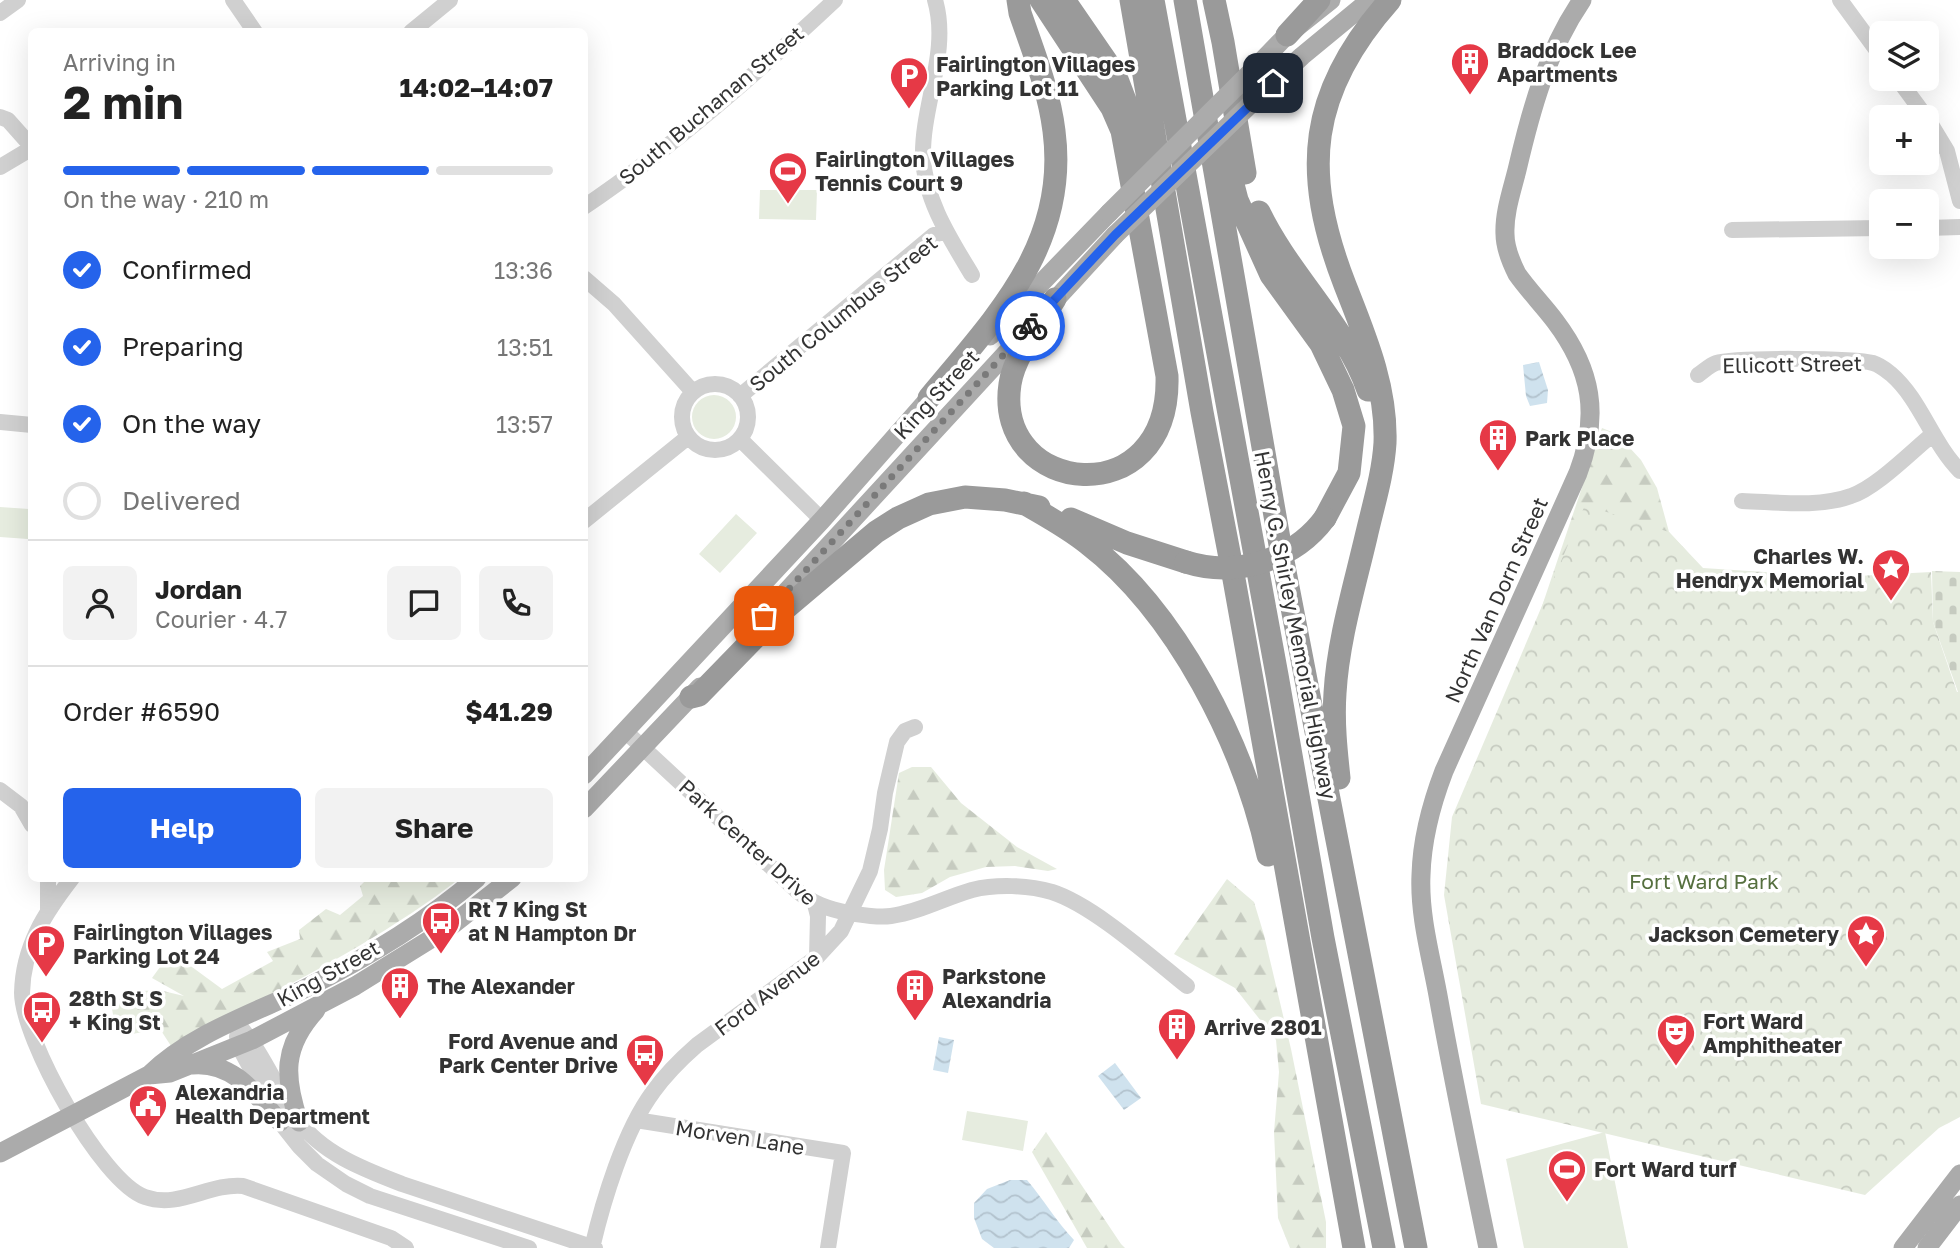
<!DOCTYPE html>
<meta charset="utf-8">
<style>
:root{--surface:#fff;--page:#f2f2f2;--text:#222;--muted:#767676;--line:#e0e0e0;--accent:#2563eb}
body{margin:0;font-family:"Golos Text",sans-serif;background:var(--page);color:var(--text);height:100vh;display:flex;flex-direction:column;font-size:26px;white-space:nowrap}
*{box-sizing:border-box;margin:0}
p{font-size:23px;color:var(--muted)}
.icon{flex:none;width:38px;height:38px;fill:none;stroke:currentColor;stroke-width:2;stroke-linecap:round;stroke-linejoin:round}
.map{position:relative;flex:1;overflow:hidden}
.details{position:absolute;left:28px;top:28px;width:560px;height:854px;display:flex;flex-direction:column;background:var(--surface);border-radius:10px;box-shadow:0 7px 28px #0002}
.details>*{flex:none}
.fabs{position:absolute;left:1869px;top:21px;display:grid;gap:14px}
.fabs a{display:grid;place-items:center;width:70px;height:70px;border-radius:10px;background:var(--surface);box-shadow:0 7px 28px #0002;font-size:35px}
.pin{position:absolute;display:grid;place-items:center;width:60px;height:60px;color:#fff;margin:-30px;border-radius:14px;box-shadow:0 4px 10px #0006}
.courier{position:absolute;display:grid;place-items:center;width:70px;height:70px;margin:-35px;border:5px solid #2563eb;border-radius:50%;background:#fff;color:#222;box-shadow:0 2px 9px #0007}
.overview em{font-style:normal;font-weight:700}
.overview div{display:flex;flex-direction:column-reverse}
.overview{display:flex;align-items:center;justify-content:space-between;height:119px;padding:0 35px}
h1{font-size:46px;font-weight:700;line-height:52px}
.bar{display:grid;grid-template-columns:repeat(4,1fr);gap:10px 7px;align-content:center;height:84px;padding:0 35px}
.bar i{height:9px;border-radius:5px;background:var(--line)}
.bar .on{background:var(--accent)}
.bar p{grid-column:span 4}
.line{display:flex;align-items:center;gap:18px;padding:0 35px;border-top:2px solid var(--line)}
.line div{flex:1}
.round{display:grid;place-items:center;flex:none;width:74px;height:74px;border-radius:10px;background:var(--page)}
ol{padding:0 35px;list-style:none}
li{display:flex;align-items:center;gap:21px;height:77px}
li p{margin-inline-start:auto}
li .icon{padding:7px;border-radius:50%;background:var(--accent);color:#fff;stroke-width:4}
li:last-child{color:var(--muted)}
li i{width:38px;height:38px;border:4px solid var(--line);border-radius:50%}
.cta{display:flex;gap:14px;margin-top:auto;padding:14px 35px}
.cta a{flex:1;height:80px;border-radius:10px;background:var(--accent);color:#fff;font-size:28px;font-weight:700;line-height:80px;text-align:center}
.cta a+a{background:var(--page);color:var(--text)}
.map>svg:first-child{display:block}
</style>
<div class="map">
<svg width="1960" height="1248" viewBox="0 0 1960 1248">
<defs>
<pattern id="forest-firs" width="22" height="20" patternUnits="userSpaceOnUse" patternTransform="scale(1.75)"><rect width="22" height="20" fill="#e6ecdf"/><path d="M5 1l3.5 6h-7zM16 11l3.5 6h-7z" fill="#c6cbc0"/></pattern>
<pattern id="cemetery-stones" width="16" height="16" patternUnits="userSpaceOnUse" patternTransform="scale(1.75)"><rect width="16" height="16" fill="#e6ecdf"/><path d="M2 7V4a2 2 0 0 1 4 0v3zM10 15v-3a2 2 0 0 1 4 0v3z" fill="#c6cbc0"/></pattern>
<pattern id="park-crowns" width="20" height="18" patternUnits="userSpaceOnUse" patternTransform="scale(1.75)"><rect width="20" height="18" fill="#e6ecdf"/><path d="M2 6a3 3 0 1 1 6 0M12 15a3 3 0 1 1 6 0" fill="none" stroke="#c6cbc0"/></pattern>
<pattern id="water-waves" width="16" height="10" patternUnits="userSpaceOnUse" patternTransform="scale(1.75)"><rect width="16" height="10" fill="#cfe2ee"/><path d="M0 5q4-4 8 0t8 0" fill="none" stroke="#b2c2cd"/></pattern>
</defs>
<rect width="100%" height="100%" fill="#fff"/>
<!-- grass -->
<path fill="#e6ecdf" d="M760 190H817L816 220 759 219Z
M692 417a22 22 0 1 1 44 0a22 22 0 1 1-44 0Z
M0 507 29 509 28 539 0 537Z
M736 514 757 533 720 573 699 554Z
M967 1111 1028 1121 1023 1151 962 1140Z
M1605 1132 1628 1248H1524L1506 1159Z"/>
<!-- forest -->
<path fill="url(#forest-firs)" d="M1602 428 1617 434 1641 460 1657 488 1669 532 1702 568 1537 621Z
M912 767H931L961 803 1017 847 1057 869 1048 871 1015 866 986 867 950 877 922 893 896 897 885 890 884 870 899 773Z
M367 879H459C371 947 269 995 171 1046L160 1029 132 1034 115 1025 112 1009 125 992 159 990 184 996 152 978 168 956H177L222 989 273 961 267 952 300 939 299 930 326 909 340 915 363 896 360 886Z
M1227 879 1254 902 1264 935 1291 1049 1326 1222V1248H1290L1278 1218 1274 1132 1279 1072 1276 1040 1235 988 1174 954Z
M1046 1132 1121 1244 1125 1248H1087L1032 1152Z"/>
<!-- cemetery -->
<path fill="url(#cemetery-stones)" d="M1932 571 1960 572V692H1958L1933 622Z"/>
<!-- park -->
<path fill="url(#park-crowns)" d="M1585 505 1669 532 1703 568 1839 577 1931 572 1933 622 1957 692H1960V1117L1939 1128 1865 1195 1481 1104 1444 895 1452 817Z"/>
<!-- water -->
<path fill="url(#water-waves)" d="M1539 362 1548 390 1547 403 1530 406 1526 396 1523 365Z
M939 1037 954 1040 948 1073 933 1070Z
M1115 1063 1141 1098 1124 1110 1098 1076Z
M1010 1180H1027C1044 1200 1056 1221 1074 1240L1069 1248H994L982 1239 974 1218V1203L987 1189Z"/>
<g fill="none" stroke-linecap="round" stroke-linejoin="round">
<!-- minor -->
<path stroke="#d0d0d0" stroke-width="16" d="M233 0 255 32
M935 0C950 51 922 105 923 156 924 199 951 240 972 275
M1840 0 1881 56
M0 13 18 0
M411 32 450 0
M1898 79 1926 117
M0 117 8 120 32 147
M1927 118 1947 151 1960 201
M0 167 32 148
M584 207C674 146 756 74 835 0
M1927 228 1960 227
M1732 230 1881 228
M584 278 614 304 693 392
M1698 375C1704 371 1710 365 1716 363 1734 357 1855 358 1873 363 1880 365 1886 370 1891 374 1921 400 1932 443 1960 471
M682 417a33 33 0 1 1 66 0a33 33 0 1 1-66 0Z
M740 396 934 235 946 231
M0 422 32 425
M740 439 822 520
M1742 501C1777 502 1818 508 1851 496 1876 488 1911 452 1933 434
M584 521 688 437
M626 732 796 890C813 904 828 909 849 913 863 915 877 918 891 916 920 912 944 898 972 890 996 884 1028 885 1052 892 1093 905 1152 958 1187 986
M0 790 21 806 32 825
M72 878C45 913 23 946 22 993 22 1038 101 1182 145 1197 179 1209 209 1183 243 1186L391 1238 406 1248
M815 904 818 916 817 957
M48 909V878
M235 1021C262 1050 276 1088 298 1120 322 1154 366 1170 402 1184L595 1248
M237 1036 238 1045 280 1122 299 1146 317 1164 346 1184 370 1196 529 1248
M636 1120 843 1153 828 1248
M592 1248C603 1201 624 1131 653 1092 665 1075 681 1059 697 1045L817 957 841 931 870 871 880 829 885 793 897 742 905 731 915 727"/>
<!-- major -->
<path stroke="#ababab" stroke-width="19" d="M1252 71 1287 35 1331 0
M1258 97 1302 56 1370 0
M990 336 1109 213
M762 618 1115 235
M584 775 822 520 939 387
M584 809 700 687
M192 1065C234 1061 256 1095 280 1122
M149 1075 170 1073 252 1040 355 986 447 929 512 878
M299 1122C284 1077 282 1047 316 1010
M0 1153 149 1075C190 1035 251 1014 302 990 363 960 425 923 477 878
M1488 1248C1471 1166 1454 1084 1439 1001 1432 960 1419 917 1421 875 1422 838 1431 805 1444 771L1578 473C1600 415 1592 370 1555 321 1543 305 1529 291 1517 274 1511 262 1505 248 1505 234 1504 213 1512 190 1517 170 1531 110 1547 51 1582 0
M1903 1248 1960 1174
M1927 1248 1960 1205"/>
<!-- highway -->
<path stroke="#9a9a9a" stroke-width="23" d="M1041 0 1112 108 1122 131 1167 376C1171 516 993 496 1010 384 1014 356 1040 323 1055 299
M1064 0 1115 74 1139 137 1144 167
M1131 0 1202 412 1232 568 1354 1248
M1153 0 1277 675 1323 938 1384 1248
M1185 0 1282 556 1416 1248
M1214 0 1223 42 1245 173
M1287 35 1319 0
M1224 150 1237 200 1271 275 1321 344 1343 390 1354 426 1349 473 1325 518
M1259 212C1289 275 1346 326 1368 390
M929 398C995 318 1069 245 1054 131 1049 90 1033 51 1020 13L1018 0
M1024 503C1046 516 1067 527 1087 543 1177 612 1244 745 1268 855
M1071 519 1127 543 1186 562
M691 697 699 695 773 619 876 532 898 518 929 504 965 497 1005 500 1039 507
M1339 778C1336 750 1333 722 1335 693 1338 641 1354 588 1366 537 1373 506 1383 475 1385 443 1387 387 1365 336 1345 285 1301 172 1308 92 1390 0"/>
<!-- major-bridge -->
<path stroke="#ababab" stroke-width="19" d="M1109 213 1252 71
M1115 235 1258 97"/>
<!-- highway-bridge -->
<path stroke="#9a9a9a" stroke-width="23" d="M1186 562C1236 578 1294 560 1325 518"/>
</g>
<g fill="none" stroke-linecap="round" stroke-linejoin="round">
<!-- done -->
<path stroke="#7a7a7a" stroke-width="7" stroke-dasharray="0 12.6" d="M764 616 1030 326"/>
<!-- route -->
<path stroke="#2563eb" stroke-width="9" d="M1030 326 1115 235 1273 83"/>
</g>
<!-- icons -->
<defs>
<g id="building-pin" transform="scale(2.0125)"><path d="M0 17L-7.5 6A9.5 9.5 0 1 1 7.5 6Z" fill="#e63946" stroke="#fff"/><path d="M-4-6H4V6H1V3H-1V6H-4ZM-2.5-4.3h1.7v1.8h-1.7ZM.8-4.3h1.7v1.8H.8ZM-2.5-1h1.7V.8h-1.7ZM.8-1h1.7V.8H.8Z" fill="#fff"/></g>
<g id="parking-pin" transform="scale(2.0125)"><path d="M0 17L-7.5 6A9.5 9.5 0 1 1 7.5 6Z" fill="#e63946" stroke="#fff"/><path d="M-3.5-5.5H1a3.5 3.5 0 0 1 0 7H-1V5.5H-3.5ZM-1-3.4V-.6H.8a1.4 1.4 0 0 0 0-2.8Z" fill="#fff"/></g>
<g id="stadium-pin" transform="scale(2.0125)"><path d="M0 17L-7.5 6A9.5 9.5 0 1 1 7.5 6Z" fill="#e63946" stroke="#fff"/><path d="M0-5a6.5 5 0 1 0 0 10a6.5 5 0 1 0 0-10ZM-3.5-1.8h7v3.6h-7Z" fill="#fff"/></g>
<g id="sight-pin" transform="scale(2.0125)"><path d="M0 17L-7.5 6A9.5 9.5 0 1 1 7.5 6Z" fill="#e63946" stroke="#fff"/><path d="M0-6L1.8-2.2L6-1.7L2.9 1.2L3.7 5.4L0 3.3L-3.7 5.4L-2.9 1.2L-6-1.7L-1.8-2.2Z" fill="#fff"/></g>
<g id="bus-pin" transform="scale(2.0125)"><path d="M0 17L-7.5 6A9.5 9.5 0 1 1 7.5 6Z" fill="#e63946" stroke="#fff"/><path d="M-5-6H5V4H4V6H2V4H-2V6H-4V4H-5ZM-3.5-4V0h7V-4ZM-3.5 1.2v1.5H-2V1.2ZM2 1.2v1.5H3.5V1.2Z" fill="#fff"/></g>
<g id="theatre-pin" transform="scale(2.0125)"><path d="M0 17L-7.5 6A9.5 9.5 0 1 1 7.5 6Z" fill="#e63946" stroke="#fff"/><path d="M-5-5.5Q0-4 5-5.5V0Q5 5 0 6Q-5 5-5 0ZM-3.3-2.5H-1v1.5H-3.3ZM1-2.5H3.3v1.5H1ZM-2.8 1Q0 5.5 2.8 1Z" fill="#fff"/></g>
<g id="civic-pin" transform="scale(2.0125)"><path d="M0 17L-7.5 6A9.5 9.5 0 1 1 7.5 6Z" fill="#e63946" stroke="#fff"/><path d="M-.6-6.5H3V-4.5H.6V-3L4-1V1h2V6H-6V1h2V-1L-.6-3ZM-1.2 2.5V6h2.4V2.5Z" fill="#fff"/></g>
</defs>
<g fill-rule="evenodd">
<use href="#building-pin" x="1470" y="62"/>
<use href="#parking-pin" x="909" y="76"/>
<use href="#stadium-pin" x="788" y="171"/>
<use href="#building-pin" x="1498" y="438"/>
<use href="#sight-pin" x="1891" y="568"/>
<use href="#bus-pin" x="441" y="921"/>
<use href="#sight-pin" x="1866" y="934"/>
<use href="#parking-pin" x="46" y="944"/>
<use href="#building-pin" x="400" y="986"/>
<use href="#building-pin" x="915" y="988"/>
<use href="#bus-pin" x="42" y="1010"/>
<use href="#building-pin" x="1177" y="1027"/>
<use href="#theatre-pin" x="1676" y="1033"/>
<use href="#bus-pin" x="645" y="1053"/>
<use href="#civic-pin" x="148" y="1104"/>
<use href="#stadium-pin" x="1567" y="1169"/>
</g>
<g text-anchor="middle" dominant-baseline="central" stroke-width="7" stroke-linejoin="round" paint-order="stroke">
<!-- poi labels -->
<g font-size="21" font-weight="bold" fill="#333" stroke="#fff" text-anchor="start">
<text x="1497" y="50">Braddock Lee<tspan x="1497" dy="24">Apartments</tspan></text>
<text x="936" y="64">Fairlington Villages<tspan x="936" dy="24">Parking Lot 11</tspan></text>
<text x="815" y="159">Fairlington Villages<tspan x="815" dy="24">Tennis Court 9</tspan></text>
<text x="1525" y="438">Park Place</text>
<text x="1864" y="556" text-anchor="end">Charles W.<tspan x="1864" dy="24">Hendryx Memorial</tspan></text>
<text x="468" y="909">Rt 7 King St<tspan x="468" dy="24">at N Hampton Dr</tspan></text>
<text x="73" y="932">Fairlington Villages<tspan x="73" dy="24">Parking Lot 24</tspan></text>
<text x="1839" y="934" text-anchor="end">Jackson Cemetery</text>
<text x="942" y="976">Parkstone<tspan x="942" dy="24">Alexandria</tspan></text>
<text x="427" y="986">The Alexander</text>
<text x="69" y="998">28th St S<tspan x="69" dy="24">+ King St</tspan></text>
<text x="1703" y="1021">Fort Ward<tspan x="1703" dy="24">Amphitheater</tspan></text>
<text x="1204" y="1027">Arrive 2801</text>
<text x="618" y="1041" text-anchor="end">Ford Avenue and<tspan x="618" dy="24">Park Center Drive</tspan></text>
<text x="175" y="1092">Alexandria<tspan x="175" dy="24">Health Department</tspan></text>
<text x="1594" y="1169">Fort Ward turf</text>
</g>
<!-- street labels -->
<g font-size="21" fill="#333" stroke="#fff">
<text transform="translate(711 105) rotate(-40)">South Buchanan Street</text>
<text transform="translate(843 313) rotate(-39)">South Columbus Street</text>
<text transform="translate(1792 364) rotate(-1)">Ellicott Street</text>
<text transform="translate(936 394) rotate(-47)">King Street</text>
<text transform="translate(1496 600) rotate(-66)">North Van Dorn Street</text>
<text transform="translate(1296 625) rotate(79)">Henry G. Shirley Memorial Highway</text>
<text transform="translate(748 842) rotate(42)">Park Center Drive</text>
<text transform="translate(328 973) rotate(-29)">King Street</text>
<text transform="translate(767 993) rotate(-37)">Ford Avenue</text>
<text transform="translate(740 1137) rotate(9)">Morven Lane</text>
</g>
<!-- park labels -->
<g font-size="21" fill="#56703f" stroke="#fff">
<text x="1704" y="881">Fort Ward Park</text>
</g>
</g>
</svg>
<div class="fabs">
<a><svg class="icon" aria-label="layers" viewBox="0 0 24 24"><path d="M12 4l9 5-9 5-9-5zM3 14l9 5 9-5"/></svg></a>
<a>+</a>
<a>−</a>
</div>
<div class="pin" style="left:764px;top:616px;background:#ea580c"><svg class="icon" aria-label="bag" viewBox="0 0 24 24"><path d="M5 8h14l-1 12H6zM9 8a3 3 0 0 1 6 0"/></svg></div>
<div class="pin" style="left:1273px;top:83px;background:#1f2937"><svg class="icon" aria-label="home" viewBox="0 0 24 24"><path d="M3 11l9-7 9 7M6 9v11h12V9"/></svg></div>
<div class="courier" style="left:1030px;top:326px"><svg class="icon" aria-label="bike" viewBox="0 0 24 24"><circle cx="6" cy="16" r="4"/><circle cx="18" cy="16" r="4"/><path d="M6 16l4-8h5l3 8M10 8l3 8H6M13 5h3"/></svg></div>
<section class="details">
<div class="overview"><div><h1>2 min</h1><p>Arriving in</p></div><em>14:02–14:07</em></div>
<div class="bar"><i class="on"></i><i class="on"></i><i class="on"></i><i></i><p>On the way · 210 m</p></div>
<ol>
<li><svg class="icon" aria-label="check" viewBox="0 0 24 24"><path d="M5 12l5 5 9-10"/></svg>Confirmed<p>13:36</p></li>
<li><svg class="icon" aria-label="check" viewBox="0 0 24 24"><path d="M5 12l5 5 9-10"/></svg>Preparing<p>13:51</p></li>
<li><svg class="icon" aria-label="check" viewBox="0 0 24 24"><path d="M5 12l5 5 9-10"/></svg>On the way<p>13:57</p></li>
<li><i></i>Delivered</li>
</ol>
<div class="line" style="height:126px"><a class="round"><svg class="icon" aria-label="person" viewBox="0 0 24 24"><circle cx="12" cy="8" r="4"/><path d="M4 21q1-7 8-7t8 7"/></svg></a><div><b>Jordan</b><p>Courier · 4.7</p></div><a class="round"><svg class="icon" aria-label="chat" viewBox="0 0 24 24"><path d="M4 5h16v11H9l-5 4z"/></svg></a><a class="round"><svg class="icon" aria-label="phone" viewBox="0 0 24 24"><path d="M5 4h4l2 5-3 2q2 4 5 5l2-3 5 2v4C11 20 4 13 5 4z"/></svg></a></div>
<div class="line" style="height:91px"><div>Order #6590</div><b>$41.29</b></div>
<div class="cta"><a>Help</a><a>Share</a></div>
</section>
</div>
